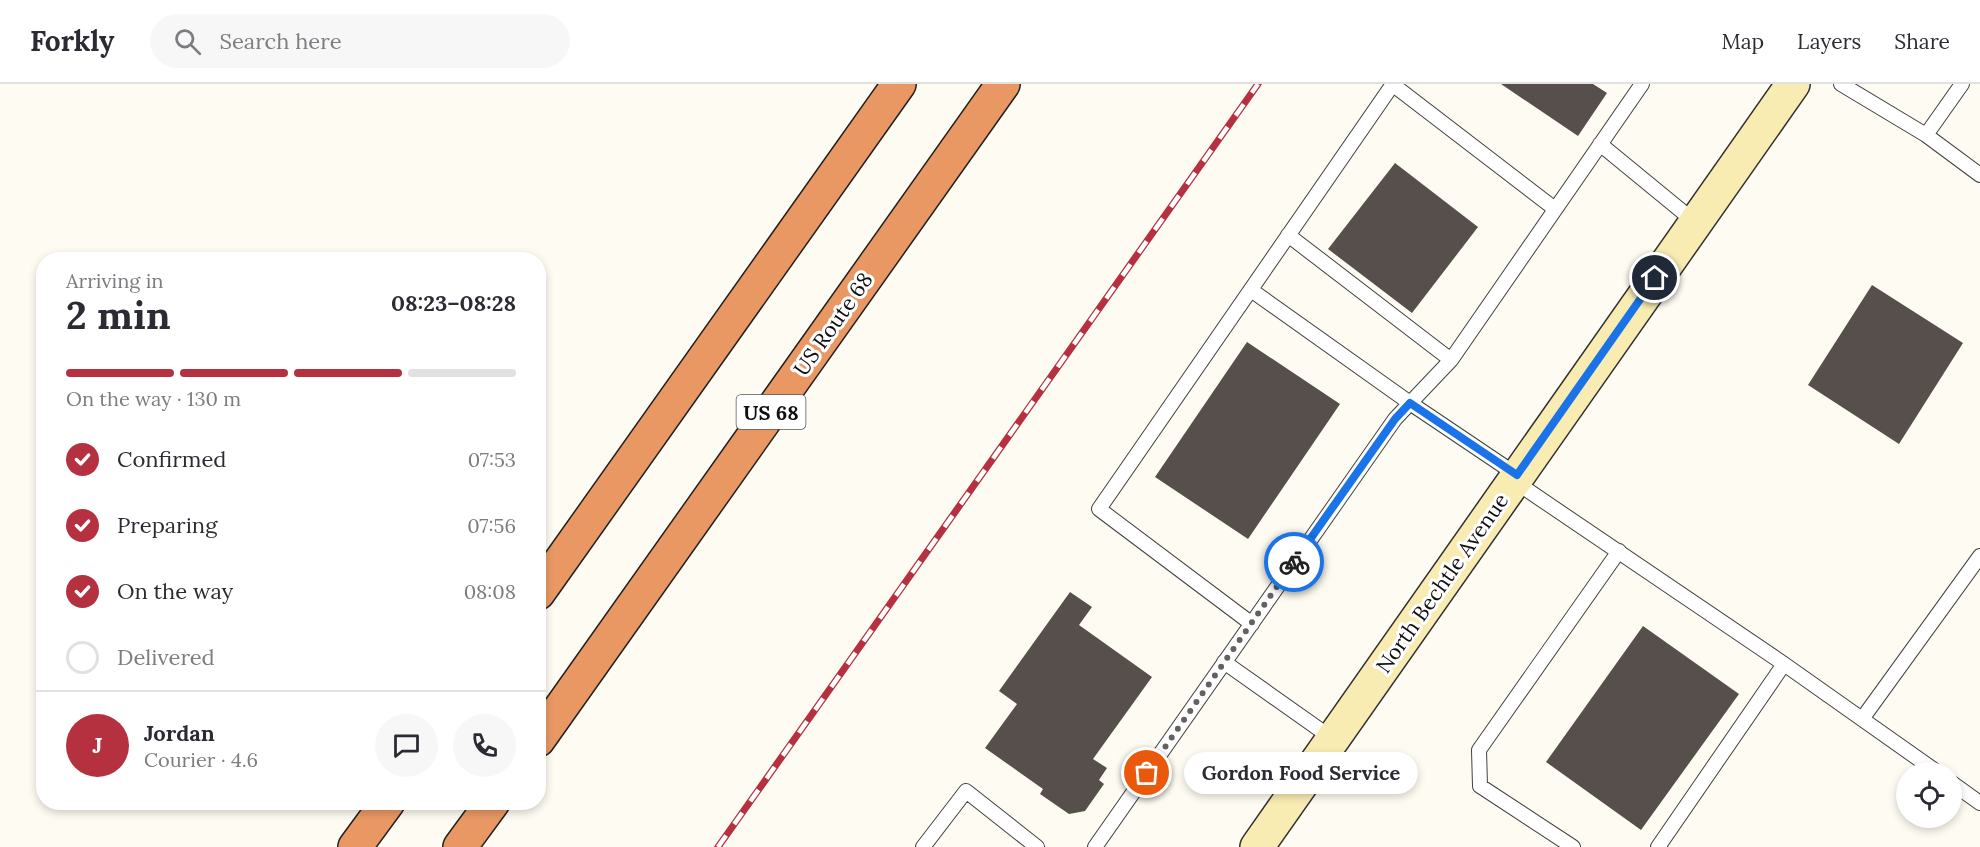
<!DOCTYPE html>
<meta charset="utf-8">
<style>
:root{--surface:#fff;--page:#f7f7f7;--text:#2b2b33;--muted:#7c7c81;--line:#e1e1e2;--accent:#b53140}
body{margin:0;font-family:Lora,serif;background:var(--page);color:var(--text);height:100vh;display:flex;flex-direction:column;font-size:22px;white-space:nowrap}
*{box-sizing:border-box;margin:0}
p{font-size:20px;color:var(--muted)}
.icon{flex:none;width:33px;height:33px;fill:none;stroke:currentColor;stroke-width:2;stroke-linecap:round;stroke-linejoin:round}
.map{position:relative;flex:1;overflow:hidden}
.side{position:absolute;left:36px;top:168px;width:510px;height:558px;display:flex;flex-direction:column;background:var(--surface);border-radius:24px;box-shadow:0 3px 9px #0003}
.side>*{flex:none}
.buttons{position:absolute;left:1896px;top:678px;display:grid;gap:12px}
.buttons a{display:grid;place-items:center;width:66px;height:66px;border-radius:50%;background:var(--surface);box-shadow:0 3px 9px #0003;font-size:30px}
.pin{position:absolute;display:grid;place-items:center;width:51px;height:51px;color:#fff;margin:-26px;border:3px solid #fff;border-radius:50%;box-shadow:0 2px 6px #0007}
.courier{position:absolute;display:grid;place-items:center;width:60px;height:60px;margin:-30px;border:4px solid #1a73e8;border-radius:50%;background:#fff;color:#222;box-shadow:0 2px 8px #0007}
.bubble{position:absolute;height:42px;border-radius:21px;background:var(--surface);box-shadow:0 3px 9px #0003;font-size:20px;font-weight:800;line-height:42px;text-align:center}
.summary em{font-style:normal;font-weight:800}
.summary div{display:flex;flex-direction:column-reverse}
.summary{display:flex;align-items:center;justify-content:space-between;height:102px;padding:0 30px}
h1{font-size:39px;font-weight:800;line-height:45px}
.bar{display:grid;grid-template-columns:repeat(4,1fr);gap:9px 6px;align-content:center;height:72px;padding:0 30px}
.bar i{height:8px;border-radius:4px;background:var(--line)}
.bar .active{background:var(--accent)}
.bar p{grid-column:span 4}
.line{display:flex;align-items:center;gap:15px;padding:0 30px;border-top:2px solid var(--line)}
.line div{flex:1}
.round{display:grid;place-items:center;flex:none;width:63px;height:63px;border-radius:32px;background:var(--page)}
ol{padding:0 30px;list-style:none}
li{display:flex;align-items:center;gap:18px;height:66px}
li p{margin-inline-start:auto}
li .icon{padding:6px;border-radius:50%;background:var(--accent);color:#fff;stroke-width:4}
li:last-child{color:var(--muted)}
li i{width:33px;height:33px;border:3px solid var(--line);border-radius:50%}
header{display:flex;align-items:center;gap:36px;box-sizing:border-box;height:84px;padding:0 30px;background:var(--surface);border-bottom:2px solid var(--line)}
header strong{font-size:28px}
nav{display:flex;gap:33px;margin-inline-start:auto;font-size:21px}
.search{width:420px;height:54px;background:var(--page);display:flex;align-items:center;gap:15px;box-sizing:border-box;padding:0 21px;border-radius:33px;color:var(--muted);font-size:22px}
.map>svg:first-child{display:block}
</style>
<header>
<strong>Forkly</strong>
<div class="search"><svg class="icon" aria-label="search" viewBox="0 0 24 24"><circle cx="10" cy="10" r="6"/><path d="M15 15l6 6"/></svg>Search here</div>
<nav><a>Map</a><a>Layers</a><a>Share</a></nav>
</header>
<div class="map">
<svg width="1980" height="763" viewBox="0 0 1980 763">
<rect width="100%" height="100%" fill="#fefbf2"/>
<!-- building -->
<path fill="#574f4c" d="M1501 0H1593L1607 9 1578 52Z
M1395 79 1478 143 1412 229 1328 165Z
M1872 201 1963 259 1899 360 1808 301Z
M1247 258 1340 320 1248 455 1155 393Z
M1070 508 1092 523 1079 541 1152 593 1093 675 1107 684 1099 696 1104 700 1085 727 1069 730 1040 710 1043 705 985 664 1017 620 999 607Z
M1643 542 1739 610 1641 746 1546 678Z"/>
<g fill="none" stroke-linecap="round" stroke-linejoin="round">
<!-- lane casing -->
<g stroke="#424242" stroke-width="16">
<path id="lane" d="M1392 0 1555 125
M1841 0 1926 51 1980 91
M1926 51 1962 0
M1600 60 1695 138
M1288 151 1451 276
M1251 206 1410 319 1517 391
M1514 397 1784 580 1937 688
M1252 540 1099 425 1393 0
M1224 578 1333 655
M1862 635 1980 472
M1952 699 1980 719
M923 763 966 707 1037 763
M1095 763 1395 335 1451 276 1642 0
M1573 763 1480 702 1479 666 1619 467
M1658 763 1784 580"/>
</g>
<!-- secondary casing -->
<g stroke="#313131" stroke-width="36">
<path id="secondary" d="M1257 763 1793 0"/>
</g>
<!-- highway casing -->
<g stroke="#202020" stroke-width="36">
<path id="highway" d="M538 509 899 0
M538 656 1003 0
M355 763 388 718
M460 763 493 718"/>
</g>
<!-- lane -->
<use href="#lane" stroke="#fff" stroke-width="14"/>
<!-- secondary -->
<use href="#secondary" stroke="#f9ecb2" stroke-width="33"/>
<!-- highway -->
<use href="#highway" stroke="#e99864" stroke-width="33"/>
<!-- rail casing -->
<g stroke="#b53140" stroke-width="7">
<path id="rail" d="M718 763 1258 0"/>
</g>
<!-- rail -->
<use href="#rail" stroke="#fff" stroke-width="4.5" stroke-dasharray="14" stroke-linecap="butt"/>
</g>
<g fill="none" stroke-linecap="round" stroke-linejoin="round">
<!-- done -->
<path stroke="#63625e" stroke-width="6" stroke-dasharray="0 10.8" d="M1147 689 1294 478"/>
<!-- route -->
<path stroke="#1a73e8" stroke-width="8" d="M1294 478 1395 335 1410 319 1517 391 1655 194"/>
</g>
<g text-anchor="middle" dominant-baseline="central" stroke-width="6" stroke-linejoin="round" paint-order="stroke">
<!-- shield labels -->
<rect fill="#fff" stroke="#575757" stroke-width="1.5" x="736.5" y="311" width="69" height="34" rx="4.5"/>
<g font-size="20" font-weight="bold" fill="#0f0f0f">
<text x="771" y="328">US 68</text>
</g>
<!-- street labels -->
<g font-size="21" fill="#0f0f0f" stroke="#fff">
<text transform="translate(833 240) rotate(-55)">US Route 68</text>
<text transform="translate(1442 499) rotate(-55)">North Bechtle Avenue</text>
</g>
</g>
</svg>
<div class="buttons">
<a><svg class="icon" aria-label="locate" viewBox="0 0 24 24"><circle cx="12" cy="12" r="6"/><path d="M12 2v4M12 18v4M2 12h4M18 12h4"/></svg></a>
</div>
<div class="pin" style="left:1147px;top:689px;background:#ea580c"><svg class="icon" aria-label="bag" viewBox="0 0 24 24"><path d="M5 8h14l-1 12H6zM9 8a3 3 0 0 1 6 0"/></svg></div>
<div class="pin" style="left:1655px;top:194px;background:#1f2937"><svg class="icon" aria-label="home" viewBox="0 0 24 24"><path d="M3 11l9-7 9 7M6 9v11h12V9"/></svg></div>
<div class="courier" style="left:1294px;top:478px"><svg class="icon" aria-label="bike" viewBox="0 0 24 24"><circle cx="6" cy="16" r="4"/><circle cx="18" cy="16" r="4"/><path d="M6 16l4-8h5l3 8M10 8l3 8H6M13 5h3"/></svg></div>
<div class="bubble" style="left:1184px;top:668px;width:234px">Gordon Food Service</div>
<section class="side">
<div class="summary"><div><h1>2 min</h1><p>Arriving in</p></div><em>08:23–08:28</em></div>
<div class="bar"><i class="active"></i><i class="active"></i><i class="active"></i><i></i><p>On the way · 130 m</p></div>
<ol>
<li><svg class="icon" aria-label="check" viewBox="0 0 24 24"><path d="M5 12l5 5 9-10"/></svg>Confirmed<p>07:53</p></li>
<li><svg class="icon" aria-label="check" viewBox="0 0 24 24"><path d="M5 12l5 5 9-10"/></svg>Preparing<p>07:56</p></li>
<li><svg class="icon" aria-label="check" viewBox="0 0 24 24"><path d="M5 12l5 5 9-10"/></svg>On the way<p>08:08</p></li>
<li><i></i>Delivered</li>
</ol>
<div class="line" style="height:108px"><b class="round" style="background:var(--accent);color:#fff">J</b><div><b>Jordan</b><p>Courier · 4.6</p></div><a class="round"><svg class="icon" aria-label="chat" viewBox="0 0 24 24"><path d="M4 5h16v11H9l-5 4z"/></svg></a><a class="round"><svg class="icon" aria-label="phone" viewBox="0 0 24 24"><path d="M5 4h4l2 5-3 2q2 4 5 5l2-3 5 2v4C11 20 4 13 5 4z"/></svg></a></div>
</section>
</div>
